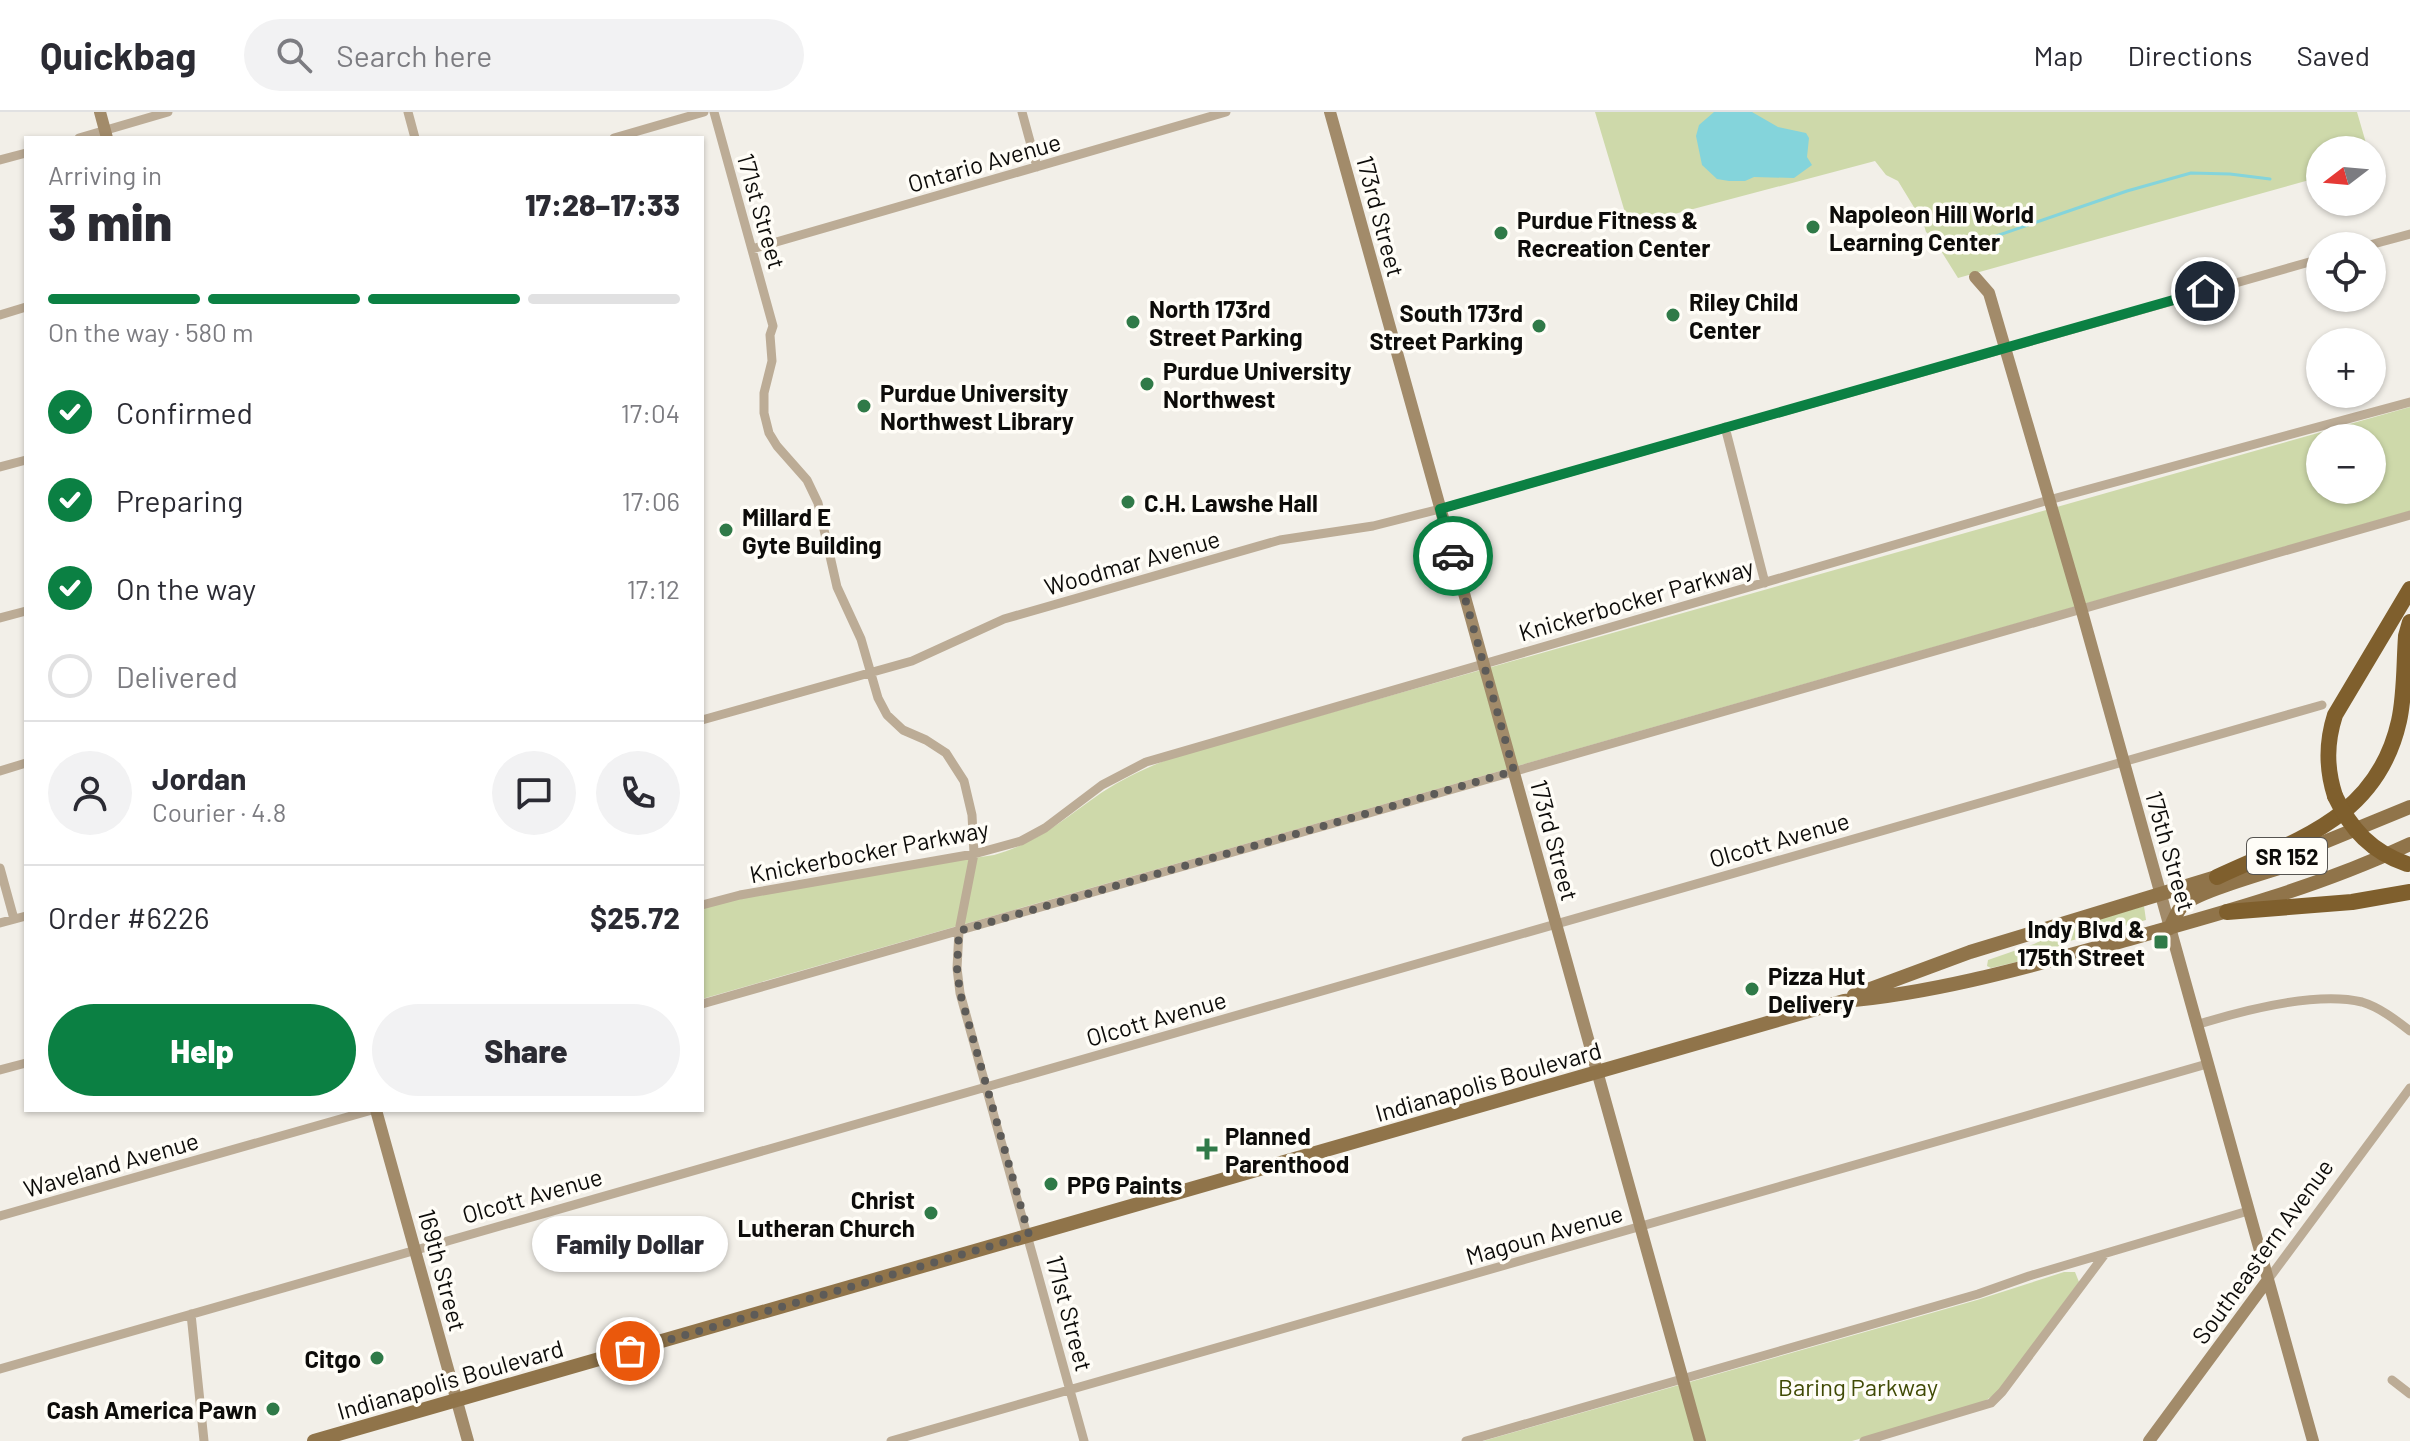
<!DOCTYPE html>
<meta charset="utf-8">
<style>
:root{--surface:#fff;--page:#f2f2f3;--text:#2b2b33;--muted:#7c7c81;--line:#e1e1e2;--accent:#0b8043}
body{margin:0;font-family:Barlow,sans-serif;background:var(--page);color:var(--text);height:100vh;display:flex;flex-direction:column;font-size:30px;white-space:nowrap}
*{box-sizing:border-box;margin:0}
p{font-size:26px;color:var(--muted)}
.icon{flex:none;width:44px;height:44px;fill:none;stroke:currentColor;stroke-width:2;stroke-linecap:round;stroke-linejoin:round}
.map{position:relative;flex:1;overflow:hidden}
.drawer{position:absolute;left:24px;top:24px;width:680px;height:976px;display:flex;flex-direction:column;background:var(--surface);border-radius:0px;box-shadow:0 2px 6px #0004}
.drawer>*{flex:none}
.needle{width:52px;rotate:254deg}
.tools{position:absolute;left:2306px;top:24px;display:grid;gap:16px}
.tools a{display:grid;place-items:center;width:80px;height:80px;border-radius:50%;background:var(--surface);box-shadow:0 2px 6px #0004;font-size:40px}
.pin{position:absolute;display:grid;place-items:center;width:68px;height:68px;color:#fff;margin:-34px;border:4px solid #fff;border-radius:50%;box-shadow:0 2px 8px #0007}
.courier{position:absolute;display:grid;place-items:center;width:80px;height:80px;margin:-40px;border:6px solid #0b8043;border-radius:50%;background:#fff;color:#222;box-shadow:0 2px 10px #0007}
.bubble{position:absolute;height:56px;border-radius:28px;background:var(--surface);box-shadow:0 2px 6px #0004;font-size:26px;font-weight:800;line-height:56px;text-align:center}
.overview em{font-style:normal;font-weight:800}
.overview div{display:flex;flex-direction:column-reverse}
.overview{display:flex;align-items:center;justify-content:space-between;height:136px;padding:0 24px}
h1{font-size:52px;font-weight:800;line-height:60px}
.bar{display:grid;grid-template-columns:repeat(4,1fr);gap:12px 8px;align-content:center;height:96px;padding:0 24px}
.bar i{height:10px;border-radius:6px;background:var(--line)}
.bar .active{background:var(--accent)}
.bar p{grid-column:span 4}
.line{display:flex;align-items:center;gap:20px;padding:0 24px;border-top:2px solid var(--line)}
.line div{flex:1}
.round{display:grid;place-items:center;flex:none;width:84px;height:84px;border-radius:42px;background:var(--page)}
ol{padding:0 24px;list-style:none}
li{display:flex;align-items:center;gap:24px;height:88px}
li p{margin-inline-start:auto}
li .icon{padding:8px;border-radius:50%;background:var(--accent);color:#fff;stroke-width:4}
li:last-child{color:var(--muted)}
li i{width:44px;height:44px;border:4px solid var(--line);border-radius:50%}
.button{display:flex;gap:16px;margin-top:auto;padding:16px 24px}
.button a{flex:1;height:92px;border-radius:48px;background:var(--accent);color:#fff;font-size:32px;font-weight:800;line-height:92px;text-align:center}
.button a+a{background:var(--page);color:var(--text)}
header{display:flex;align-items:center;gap:48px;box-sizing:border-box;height:112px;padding:0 40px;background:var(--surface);border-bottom:2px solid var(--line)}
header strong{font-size:38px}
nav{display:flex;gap:44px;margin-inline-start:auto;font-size:28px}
.search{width:560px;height:72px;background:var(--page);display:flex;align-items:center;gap:20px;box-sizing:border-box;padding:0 28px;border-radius:44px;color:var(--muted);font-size:30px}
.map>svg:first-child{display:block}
</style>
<header>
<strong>Quickbag</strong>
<div class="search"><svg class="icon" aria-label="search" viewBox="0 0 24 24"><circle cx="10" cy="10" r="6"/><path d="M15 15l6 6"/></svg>Search here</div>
<nav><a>Map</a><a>Directions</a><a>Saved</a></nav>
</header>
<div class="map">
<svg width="2410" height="1329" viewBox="0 0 2410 1329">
<rect width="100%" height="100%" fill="#f2efe8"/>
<!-- green -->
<path fill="#ced9aa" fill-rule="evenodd" d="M1595 0H2357L2368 38H2320V65L1958 166 1933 126 1926 120 1923 110 1898 69 1886 63 1875 49 1629 114Z
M2410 295V399L702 887V796L762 778 994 743C1041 729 1062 708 1101 681 1124 666 1148 655 1174 645ZM2320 326H2372V378H2320Z
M2144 794 2146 808 2070 829 2029 847 1991 856 1987 854 1988 848 2034 832 2067 816Z
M2064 1160H2075L2079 1170 1997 1281 1980 1292 1852 1329H1483L1977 1188Z"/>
<!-- water -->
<path fill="#84d4db" d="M1714 0H1752L1778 15 1806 21 1809 26 1807 45 1812 53 1794 66 1754 65 1745 69H1729L1717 67 1702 53 1696 24 1699 13Z"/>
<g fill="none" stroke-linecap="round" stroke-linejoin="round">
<!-- stream -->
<path stroke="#84d4db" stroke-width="3" d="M1967 134 2127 79 2191 61 2230 62 2270 67"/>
<!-- street -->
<path stroke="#bcac96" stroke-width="9" d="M408 0 415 26
M714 0 773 214 770 223 772 249 764 281V301L769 321 777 334 807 368 818 391 837 475 861 527 878 586 887 603 903 618 926 628 946 641 964 669 972 703 974 742 959 819 957 856 960 881 1084 1329
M1022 0 1037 55
M79 26 168 0
M614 26 704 0
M0 48 26 41
M2366 134 2410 122
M752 137 1226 0
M0 203 26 195
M1725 315 1765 471
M0 355 26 348
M0 506 26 499
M702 608 912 549 1004 507 1280 428 1373 414 1440 397 2320 147
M0 659 26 651
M0 756 14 807
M702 793 740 783 974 742 1021 729 1045 716 1102 673 1146 650 2049 388 2410 290
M0 811 26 804
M702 892 2410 403
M2196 913C2241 899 2316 879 2362 890 2379 895 2396 908 2410 919
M0 958 26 951
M0 1104 372 998
M2267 1169 2410 976
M191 1202 204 1329
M0 1257 2322 593
M2392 1268 2410 1282
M891 1329 2207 952
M1466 1329 1978 1182 2029 1164 2248 1099
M1864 1329 1991 1291 2002 1280 2105 1142"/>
<!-- secondary -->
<path stroke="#a28b6a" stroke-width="12" d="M100 0 107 26
M1330 0 1700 1329
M1975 165 1989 181 2081 496 2313 1329
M376 998 468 1329
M2149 1329 2267 1169"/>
<!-- primary -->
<path stroke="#90744a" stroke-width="14" d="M2261 752 2305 738 2410 695
M2170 816C2173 810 2177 799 2182 794 2199 777 2286 756 2314 744
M1854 883 1970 840 2226 762
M314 1329 1844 889C1935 881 2023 856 2111 832 2212 804 2314 777 2410 732"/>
<!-- highway -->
<path stroke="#7f5f2d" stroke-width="16" d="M2335 684C2326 656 2326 631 2335 603L2410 477
M2217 765C2296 728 2377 707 2399 609 2405 582 2404 552 2406 524L2410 510
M2227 800 2352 790 2410 780"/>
<!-- highway-bridge -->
<path stroke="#7f5f2d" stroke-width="16" d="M2335 684C2351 718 2372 740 2407 752"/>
</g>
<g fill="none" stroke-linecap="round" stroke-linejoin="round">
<!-- done -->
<path stroke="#5d5b58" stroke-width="8" stroke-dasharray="0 14.4" d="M630 1239 1029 1123 960 881 957 856 959 819 1514 659 1453 444"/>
<!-- route -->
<path stroke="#0b8043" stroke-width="10" d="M1453 444 1440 397 2205 179"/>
</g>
<!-- markers -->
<g fill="#307a48" stroke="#fffdf7" stroke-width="3">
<circle cx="1813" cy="115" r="8"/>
<circle cx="1501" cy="121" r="8"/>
<circle cx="1673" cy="203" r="8"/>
<circle cx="1133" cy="210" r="8"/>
<circle cx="1539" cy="214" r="8"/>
<circle cx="1147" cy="272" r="8"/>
<circle cx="864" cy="294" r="8"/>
<circle cx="1128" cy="390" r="8"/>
<circle cx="726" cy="418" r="8"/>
<rect x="2153" y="822" width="16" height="16" rx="4"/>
<circle cx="1752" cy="877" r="8"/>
<path d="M1203 1025h8v8h8v8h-8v8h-8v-8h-8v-8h8z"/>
<circle cx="1051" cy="1072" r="8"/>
<circle cx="931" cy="1101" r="8"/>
<circle cx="377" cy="1246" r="8"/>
<circle cx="273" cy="1297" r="8"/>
</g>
<g text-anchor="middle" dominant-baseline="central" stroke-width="7" stroke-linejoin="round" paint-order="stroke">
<!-- shield labels -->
<rect fill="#fffdf7" stroke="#565451" stroke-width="2" x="2247" y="726" width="80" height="36" rx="6"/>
<g font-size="22" font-weight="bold" fill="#0d0c0a">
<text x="2287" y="744">SR 152</text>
</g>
<!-- street labels -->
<g font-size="24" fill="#0d0c0a" stroke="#fffdf7">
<text transform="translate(984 50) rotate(-16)">Ontario Avenue</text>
<text transform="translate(762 99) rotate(74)">171st Street</text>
<text transform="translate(1381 104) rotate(75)">173rd Street</text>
<text transform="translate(1132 450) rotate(-16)">Woodmar Avenue</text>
<text transform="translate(1636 487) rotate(-16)">Knickerbocker Parkway</text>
<text transform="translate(1779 727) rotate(-16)">Olcott Avenue</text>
<text transform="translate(1555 728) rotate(75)">173rd Street</text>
<text transform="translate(869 739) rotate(-11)">Knickerbocker Parkway</text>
<text transform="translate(2171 739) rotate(74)">175th Street</text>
<text transform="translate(1156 906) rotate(-16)">Olcott Avenue</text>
<text transform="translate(1488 969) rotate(-16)">Indianapolis Boulevard</text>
<text transform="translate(111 1052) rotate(-16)">Waveland Avenue</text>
<text transform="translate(532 1083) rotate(-16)">Olcott Avenue</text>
<text transform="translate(1544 1122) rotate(-16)">Magoun Avenue</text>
<text transform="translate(2262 1139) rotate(-54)">Southeastern Avenue</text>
<text transform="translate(443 1158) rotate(75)">169th Street</text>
<text transform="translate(1070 1201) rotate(75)">171st Street</text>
<text transform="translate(450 1267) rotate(-16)">Indianapolis Boulevard</text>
</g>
<!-- poi labels -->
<g font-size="24" font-weight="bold" fill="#0d0c0a" stroke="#fffdf7" text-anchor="start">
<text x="1829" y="101">Napoleon Hill World<tspan x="1829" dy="28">Learning Center</tspan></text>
<text x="1517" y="107">Purdue Fitness &amp;<tspan x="1517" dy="28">Recreation Center</tspan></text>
<text x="1689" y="189">Riley Child<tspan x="1689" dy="28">Center</tspan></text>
<text x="1149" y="196">North 173rd<tspan x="1149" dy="28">Street Parking</tspan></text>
<text x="1523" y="200" text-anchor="end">South 173rd<tspan x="1523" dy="28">Street Parking</tspan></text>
<text x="1163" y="258">Purdue University<tspan x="1163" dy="28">Northwest</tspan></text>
<text x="880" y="280">Purdue University<tspan x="880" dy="28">Northwest Library</tspan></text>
<text x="1144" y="390">C.H. Lawshe Hall</text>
<text x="742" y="404">Millard E<tspan x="742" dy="28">Gyte Building</tspan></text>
<text x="2145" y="816" text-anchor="end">Indy Blvd &amp;<tspan x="2145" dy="28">175th Street</tspan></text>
<text x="1768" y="863">Pizza Hut<tspan x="1768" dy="28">Delivery</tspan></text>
<text x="1225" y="1023">Planned<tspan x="1225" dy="28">Parenthood</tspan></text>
<text x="1067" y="1072">PPG Paints</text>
<text x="915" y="1087" text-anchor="end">Christ<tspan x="915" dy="28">Lutheran Church</tspan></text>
<text x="361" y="1246" text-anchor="end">Citgo</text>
<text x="257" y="1297" text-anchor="end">Cash America Pawn</text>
</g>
<!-- park labels -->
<g font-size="24" fill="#404a05" stroke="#fffdf7">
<text x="1858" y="1274">Baring Parkway</text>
</g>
</g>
</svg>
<div class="tools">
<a><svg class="needle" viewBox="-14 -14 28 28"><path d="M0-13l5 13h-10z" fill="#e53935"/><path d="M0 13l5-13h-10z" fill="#7c7c81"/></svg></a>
<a><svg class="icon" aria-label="locate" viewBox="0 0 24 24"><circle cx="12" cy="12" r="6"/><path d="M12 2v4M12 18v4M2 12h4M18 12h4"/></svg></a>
<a>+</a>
<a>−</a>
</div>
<div class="pin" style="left:630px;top:1239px;background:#ea580c"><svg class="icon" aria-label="bag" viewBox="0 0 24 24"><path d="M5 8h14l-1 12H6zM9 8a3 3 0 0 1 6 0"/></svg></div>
<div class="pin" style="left:2205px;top:179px;background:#1f2937"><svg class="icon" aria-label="home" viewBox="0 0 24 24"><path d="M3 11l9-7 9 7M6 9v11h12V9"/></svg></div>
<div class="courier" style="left:1453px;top:444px"><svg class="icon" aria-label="car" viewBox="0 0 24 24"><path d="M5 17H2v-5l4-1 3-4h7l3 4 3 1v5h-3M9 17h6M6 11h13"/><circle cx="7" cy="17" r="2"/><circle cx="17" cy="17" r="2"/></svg></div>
<div class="bubble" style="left:532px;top:1104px;width:196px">Family Dollar</div>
<section class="drawer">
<div class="overview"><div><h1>3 min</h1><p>Arriving in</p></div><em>17:28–17:33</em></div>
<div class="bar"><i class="active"></i><i class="active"></i><i class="active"></i><i></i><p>On the way · 580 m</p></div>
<ol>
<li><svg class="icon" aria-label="check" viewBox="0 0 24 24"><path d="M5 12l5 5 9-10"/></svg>Confirmed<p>17:04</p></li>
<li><svg class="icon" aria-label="check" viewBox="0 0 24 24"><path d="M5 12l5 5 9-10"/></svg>Preparing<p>17:06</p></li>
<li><svg class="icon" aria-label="check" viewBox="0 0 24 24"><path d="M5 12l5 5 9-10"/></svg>On the way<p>17:12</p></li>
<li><i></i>Delivered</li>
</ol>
<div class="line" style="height:144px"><a class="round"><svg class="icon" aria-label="person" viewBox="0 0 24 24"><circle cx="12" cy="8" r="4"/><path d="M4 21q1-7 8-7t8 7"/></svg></a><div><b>Jordan</b><p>Courier · 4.8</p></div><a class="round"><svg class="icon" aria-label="chat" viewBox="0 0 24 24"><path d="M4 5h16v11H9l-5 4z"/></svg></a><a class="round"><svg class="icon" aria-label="phone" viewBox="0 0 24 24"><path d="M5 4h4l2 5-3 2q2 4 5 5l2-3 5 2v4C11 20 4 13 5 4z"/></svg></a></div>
<div class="line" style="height:104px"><div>Order #6226</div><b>$25.72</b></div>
<div class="button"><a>Help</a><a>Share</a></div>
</section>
</div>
